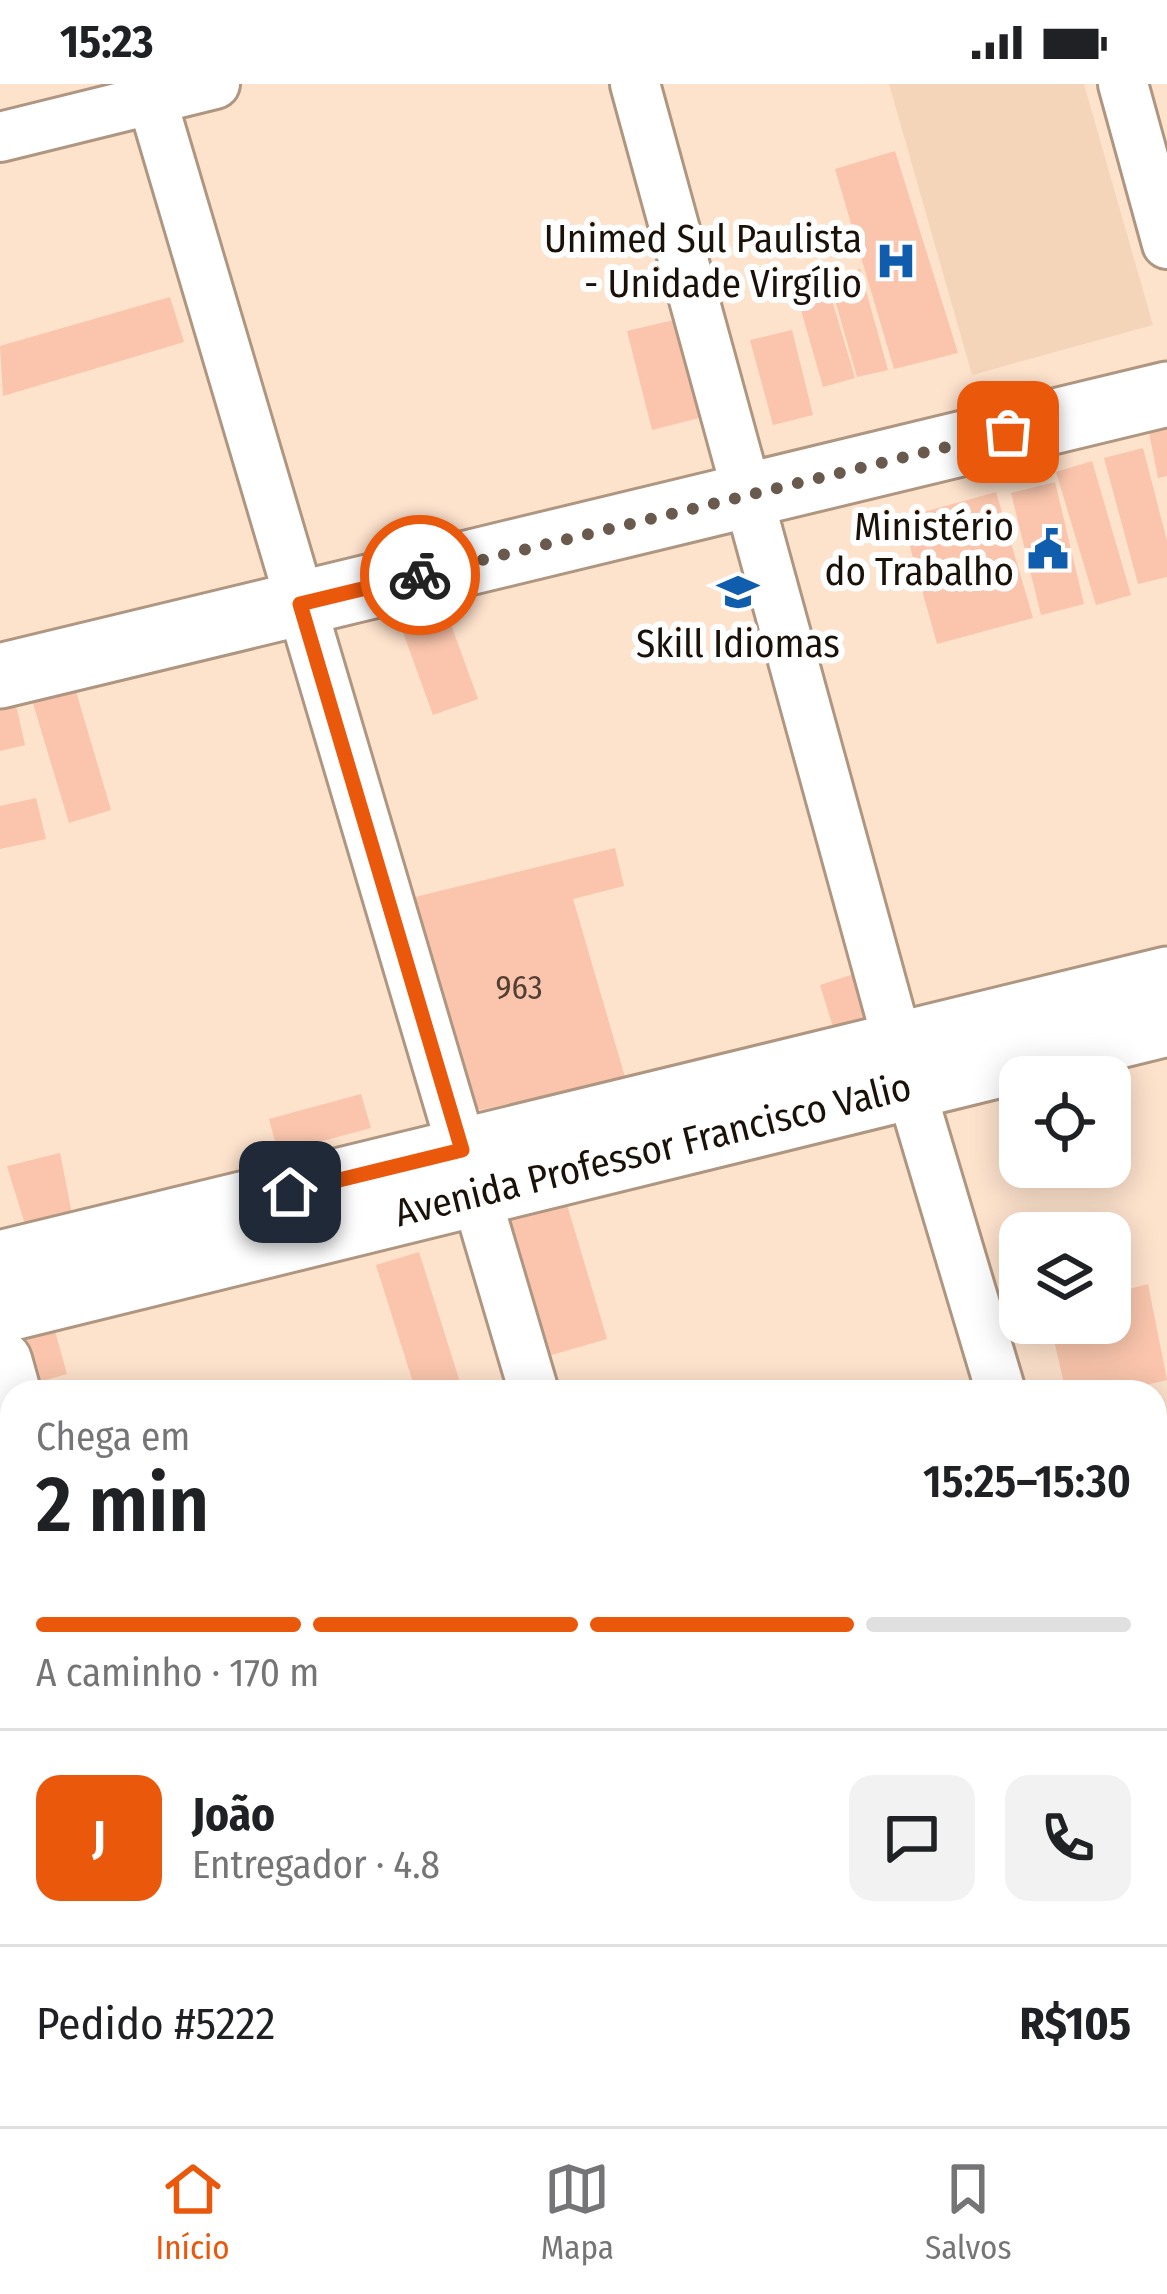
<!DOCTYPE html>
<html lang="pt">
<meta charset="utf-8">
<style>
:root{--surface:#fff;--page:#f2f2f2;--text:#202124;--muted:#757577;--line:#e0e0e0;--accent:#ea580c}
body{margin:0;font-family:"Fira Sans Condensed",sans-serif;background:var(--page);color:var(--text);height:100vh;display:flex;flex-direction:column;font-size:45px;white-space:nowrap}
*{box-sizing:border-box;margin:0}
p{font-size:39px;color:var(--muted)}
.icon{flex:none;width:66px;height:66px;fill:none;stroke:currentColor;stroke-width:2;stroke-linecap:round;stroke-linejoin:round}
.map{position:relative;flex:1;overflow:hidden}
.details{position:absolute;left:0px;top:1296px;width:1167px;height:747px;display:flex;flex-direction:column;background:var(--surface);border-radius:36px 36px 0 0;box-shadow:0 6px 30px #0003}
.details>*{flex:none}
.tools{position:absolute;left:999px;top:972px;display:grid;gap:24px}
.tools a{display:grid;place-items:center;width:132px;height:132px;border-radius:24px;background:var(--surface);box-shadow:0 6px 30px #0003;font-size:60px}
.pin{position:absolute;display:grid;place-items:center;width:102px;height:102px;color:#fff;margin:-51px;border-radius:24px;box-shadow:0 6px 18px #0006}
.courier{position:absolute;display:grid;place-items:center;width:120px;height:120px;margin:-60px;border:9px solid #ea580c;border-radius:50%;background:#fff;color:#222;box-shadow:0 3px 15px #0007}
.overview em{font-style:normal;font-weight:600}
.overview div{display:flex;flex-direction:column-reverse}
.overview{display:flex;align-items:center;justify-content:space-between;height:204px;padding:0 36px}
h1{font-size:78px;font-weight:600;line-height:90px}
.bar{display:grid;grid-template-columns:repeat(4,1fr);gap:18px 12px;align-content:center;height:144px;padding:0 36px}
.bar i{height:15px;border-radius:9px;background:var(--line)}
.bar .active{background:var(--accent)}
.bar p{grid-column:span 4}
.line{display:flex;align-items:center;gap:30px;padding:0 36px;border-top:3px solid var(--line)}
.line div{flex:1}
.round{display:grid;place-items:center;flex:none;width:126px;height:126px;border-radius:24px;background:var(--page)}
.status{display:flex;justify-content:space-between;align-items:center;height:84px;padding:0 60px;background:var(--surface);direction:ltr}
.status svg{height:33px;fill:currentColor}
.dock{display:flex;justify-content:space-around;align-items:center;height:168px;border-top:3px solid var(--line);background:var(--surface);font-size:33px;color:var(--muted)}
.dock a{display:grid;justify-items:center;gap:6px}
.dock .active{color:var(--accent)}
.map>svg:first-child{display:block}
</style>
<div class="status"><b>15:23</b><svg viewBox="0 0 49 12"><path d="M0 12V9h3v3zM5 12V6h3v6zM10 12V3h3v9zM15 12V0h3v12zM26 1h20v11H26zM47 4h2v5h-2z"/></svg></div>
<div class="map">
<svg width="1167" height="2042" viewBox="0 0 1167 2042">
<rect width="100%" height="100%" fill="#fde2cc"/>
<!-- built -->
<path fill="#f5d5ba" d="M889 0H1084L1153 241 972 291Z"/>
<!-- building -->
<path fill="#fac5ac" d="M895 67 958 269 894 285 835 85Z
M860 185 888 286 857 293 829 195Z
M826 196 855 294 823 303 795 205Z
M170 213 184 258 3 312 0 262Z
M678 235 703 333 652 346 627 247Z
M792 246 813 331 773 341 750 256Z
M1167 340V392L1158 394 1148 344Z
M1143 364 1167 457V493L1138 500 1104 374Z
M1092 377 1131 511 1096 521 1056 388Z
M1055 398 1084 520 1041 531 1011 409Z
M996 408 1033 534 937 560 902 434Z
M441 513 478 615 433 631 396 529Z
M75 604 111 726 69 739 32 616Z
M14 612 25 661 0 667V615Z
M36 714 46 755 0 765V722Z
M615 764 624 802 573 815 625 993 481 1026 469 1020 415 813Z
M863 887 880 939 836 953 820 901Z
M361 1010 371 1044 278 1069 269 1035Z
M60 1069 74 1140 28 1150 7 1082Z
M560 1097 607 1255 548 1272 501 1114Z
M419 1168 463 1308H416L376 1181Z
M1148 1200 1167 1296 1116 1308H1066L1050 1239H1110V1210Z
M48 1222 67 1290 39 1298 20 1230Z
M1167 1555V1598L1158 1600 1155 1558Z
M12 1704V1965H11L0 1927V1707Z"/>
<g fill="none" stroke-linecap="round" stroke-linejoin="round">
<!-- minor casing -->
<g stroke="#ae9681" stroke-width="54">
<path id="minor" d="M635 0 910 1003 1001 1308
M1123 0 1167 160
M152 16 534 1308
M0 53 215 0
M1155 1380 1167 1377
M0 1664 12 1662
M1155 1709 1167 1706
M947 2031 951 2042
M581 2042 617 2033"/>
</g>
<!-- major casing -->
<g stroke="#ae9681" stroke-width="69">
<path id="major" d="M0 592 1167 310
M0 1179 1167 895
M0 1227 1167 940
M0 1278 12 1321
M207 2031 210 2042
M6 2042 25 2031"/>
</g>
<!-- minor -->
<use href="#minor" stroke="#fff" stroke-width="48"/>
<!-- major -->
<use href="#major" stroke="#fff" stroke-width="63"/>
</g>
<g fill="none" stroke-linecap="round" stroke-linejoin="round">
<!-- done -->
<path stroke="#695a4d" stroke-width="12" stroke-dasharray="0 21.6" d="M420 491 1008 348"/>
<!-- route -->
<path stroke="#ea580c" stroke-width="15" d="M290 1108 462 1066 300 520 420 491"/>
</g>
<!-- icons -->
<defs>
<g id="hospital-bare" transform="scale(3.24)"><path d="M-5-5h3v3.5h4V-5h3V5h-3V1.5h-4V5h-3Z" fill="#0f5dac" stroke="#fff" stroke-width="2.5" paint-order="stroke"/></g>
<g id="civic-bare" transform="scale(3.24)"><path d="M-.6-6.5H3V-4.5H.6V-3L4-1V1h2V6H-6V1h2V-1L-.6-3ZM-1.2 2.5V6h2.4V2.5Z" fill="#0f5dac" stroke="#fff" stroke-width="2.5" paint-order="stroke"/></g>
<g id="school-bare" transform="scale(3.24)"><path d="M0-5L7-2L0 1L-7-2ZM-4 1L0 2.5L4 1V4Q0 6-4 4Z" fill="#0f5dac" stroke="#fff" stroke-width="2.5" paint-order="stroke"/></g>
</defs>
<g fill-rule="evenodd">
<use href="#hospital-bare" x="896" y="177"/>
<use href="#civic-bare" x="1048" y="465"/>
<use href="#school-bare" x="738" y="508"/>
</g>
<g text-anchor="middle" dominant-baseline="central" stroke-width="12" stroke-linejoin="round" paint-order="stroke">
<!-- number labels -->
<g font-size="33" fill="#523e32">
<text x="519" y="904">963</text>
</g>
<!-- poi labels -->
<g font-size="39" fill="#1a1109" stroke="#fff" text-anchor="end">
<text x="862" y="155">Unimed Sul Paulista<tspan x="862" dy="45">- Unidade Virgílio</tspan></text>
<text x="1014" y="443">Ministério<tspan x="1014" dy="45">do Trabalho</tspan></text>
<text x="738" y="560" text-anchor="middle">Skill Idiomas</text>
</g>
<!-- street labels -->
<g font-size="39" fill="#1a1109" stroke="#fff">
<text transform="translate(653 1066) rotate(-14)">Avenida Professor Francisco Valio</text>
</g>
</g>
</svg>
<div class="tools">
<a><svg class="icon" aria-label="locate" viewBox="0 0 24 24"><circle cx="12" cy="12" r="6"/><path d="M12 2v4M12 18v4M2 12h4M18 12h4"/></svg></a>
<a><svg class="icon" aria-label="layers" viewBox="0 0 24 24"><path d="M12 4l9 5-9 5-9-5zM3 14l9 5 9-5"/></svg></a>
</div>
<div class="pin" style="left:1008px;top:348px;background:#ea580c"><svg class="icon" aria-label="bag" viewBox="0 0 24 24"><path d="M5 8h14l-1 12H6zM9 8a3 3 0 0 1 6 0"/></svg></div>
<div class="pin" style="left:290px;top:1108px;background:#1f2937"><svg class="icon" aria-label="home" viewBox="0 0 24 24"><path d="M3 11l9-7 9 7M6 9v11h12V9"/></svg></div>
<div class="courier" style="left:420px;top:491px"><svg class="icon" aria-label="bike" viewBox="0 0 24 24"><circle cx="6" cy="16" r="4"/><circle cx="18" cy="16" r="4"/><path d="M6 16l4-8h5l3 8M10 8l3 8H6M13 5h3"/></svg></div>
<section class="details">
<div class="overview"><div><h1>2 min</h1><p>Chega em</p></div><em>15:25–15:30</em></div>
<div class="bar"><i class="active"></i><i class="active"></i><i class="active"></i><i></i><p>A caminho · 170 m</p></div>
<div class="line" style="height:216px"><b class="round" style="background:var(--accent);color:#fff">J</b><div><b>João</b><p>Entregador · 4.8</p></div><a class="round"><svg class="icon" aria-label="chat" viewBox="0 0 24 24"><path d="M4 5h16v11H9l-5 4z"/></svg></a><a class="round"><svg class="icon" aria-label="phone" viewBox="0 0 24 24"><path d="M5 4h4l2 5-3 2q2 4 5 5l2-3 5 2v4C11 20 4 13 5 4z"/></svg></a></div>
<div class="line" style="height:156px"><div>Pedido #5222</div><b>R$105</b></div>
</section>
</div>
<nav class="dock">
<a class="active"><svg class="icon" aria-label="home" viewBox="0 0 24 24"><path d="M3 11l9-7 9 7M6 9v11h12V9"/></svg>Início</a>
<a><svg class="icon" aria-label="map" viewBox="0 0 24 24"><path d="M3 6l6-2 6 2 6-2v14l-6 2-6-2-6 2zM9 4v14M15 6v14"/></svg>Mapa</a>
<a><svg class="icon" aria-label="saved" viewBox="0 0 24 24"><path d="M7 4h10v16l-5-4-5 4z"/></svg>Salvos</a>
</nav>
